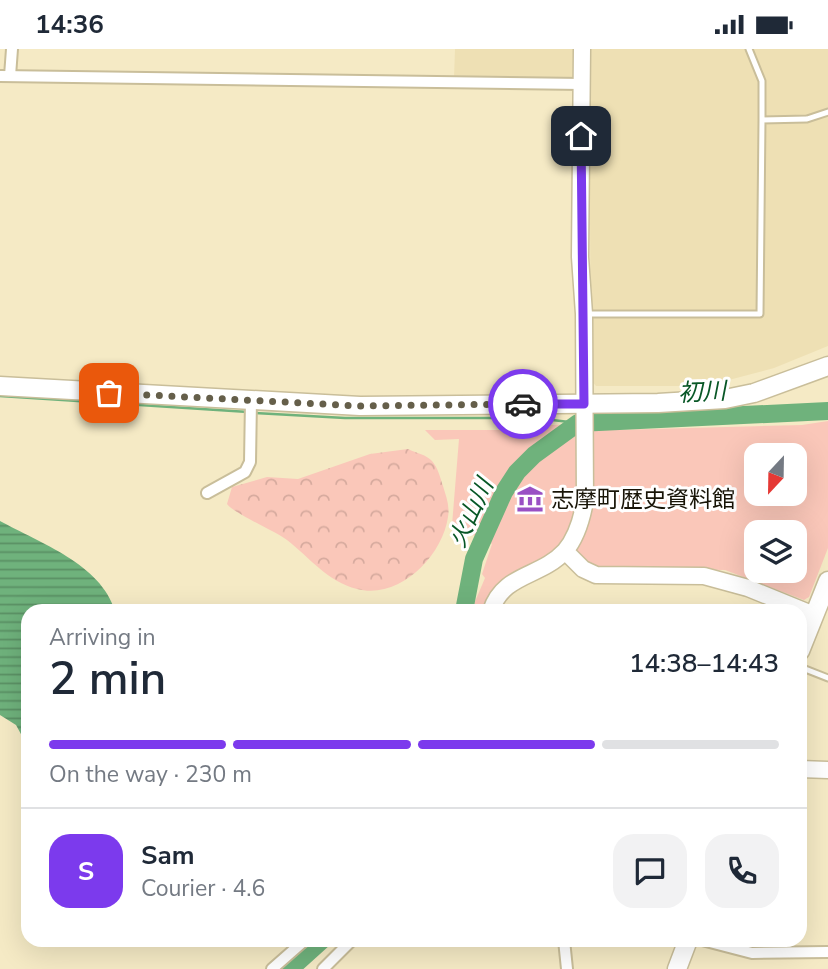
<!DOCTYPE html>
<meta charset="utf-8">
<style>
:root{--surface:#fff;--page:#f2f2f3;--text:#1f2937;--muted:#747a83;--line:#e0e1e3;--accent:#7c3aed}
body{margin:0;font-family:"Nunito Sans","Noto Sans JP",sans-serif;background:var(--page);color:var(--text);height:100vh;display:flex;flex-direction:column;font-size:26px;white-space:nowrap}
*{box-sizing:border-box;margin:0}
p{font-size:23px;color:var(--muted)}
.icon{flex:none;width:38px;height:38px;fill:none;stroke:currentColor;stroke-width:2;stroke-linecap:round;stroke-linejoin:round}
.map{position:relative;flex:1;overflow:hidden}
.details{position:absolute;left:21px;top:555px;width:786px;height:343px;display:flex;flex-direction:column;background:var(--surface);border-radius:21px;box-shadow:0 7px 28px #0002}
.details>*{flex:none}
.needle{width:46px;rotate:202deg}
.buttons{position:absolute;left:744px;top:394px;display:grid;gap:14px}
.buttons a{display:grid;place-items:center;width:63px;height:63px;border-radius:14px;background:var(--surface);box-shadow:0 7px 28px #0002;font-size:35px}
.pin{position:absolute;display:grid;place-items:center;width:60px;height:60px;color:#fff;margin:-30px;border-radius:14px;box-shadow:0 4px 10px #0006}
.courier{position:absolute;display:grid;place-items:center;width:70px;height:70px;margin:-35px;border:5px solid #7c3aed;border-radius:50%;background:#fff;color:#222;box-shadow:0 2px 9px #0007}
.head em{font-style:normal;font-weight:600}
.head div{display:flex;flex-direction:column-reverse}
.head{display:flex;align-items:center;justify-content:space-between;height:119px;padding:0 28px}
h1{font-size:46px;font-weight:600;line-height:52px}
.bar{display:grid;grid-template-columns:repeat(4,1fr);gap:10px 7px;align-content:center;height:84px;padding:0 28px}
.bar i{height:9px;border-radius:5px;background:var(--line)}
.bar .selected{background:var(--accent)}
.bar p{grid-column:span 4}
.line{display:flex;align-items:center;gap:18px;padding:0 28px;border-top:2px solid var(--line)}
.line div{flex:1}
.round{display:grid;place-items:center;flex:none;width:74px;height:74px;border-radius:21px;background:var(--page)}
.status{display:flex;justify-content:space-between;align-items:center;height:49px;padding:0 35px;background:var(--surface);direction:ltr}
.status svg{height:19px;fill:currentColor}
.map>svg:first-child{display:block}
</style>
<div class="status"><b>14:36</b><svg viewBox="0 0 49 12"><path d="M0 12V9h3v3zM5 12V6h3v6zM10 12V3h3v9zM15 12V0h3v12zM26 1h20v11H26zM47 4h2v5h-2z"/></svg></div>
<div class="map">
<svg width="828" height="920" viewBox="0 0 828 920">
<defs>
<pattern id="forest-crowns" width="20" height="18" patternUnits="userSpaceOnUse" patternTransform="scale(1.75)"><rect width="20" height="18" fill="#fac7b9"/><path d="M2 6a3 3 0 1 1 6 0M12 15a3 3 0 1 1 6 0" fill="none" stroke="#d6aa9e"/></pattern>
<pattern id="water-rules" width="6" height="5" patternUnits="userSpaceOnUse" patternTransform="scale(1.75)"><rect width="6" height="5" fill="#6fb27c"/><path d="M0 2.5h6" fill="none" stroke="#5a9064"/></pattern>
</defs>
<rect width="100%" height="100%" fill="#f5eac5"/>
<!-- built -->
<path fill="#eee0b4" d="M455 0H576V30L454 29Z
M589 0H828V297L774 319 706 337H596L591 331Z"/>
<!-- forest -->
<path fill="url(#forest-crowns)" d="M408 400C416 404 427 406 432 412 438 419 440 428 443 437 446 447 450 457 448 468 442 508 399 551 357 540 328 533 309 508 287 491 273 481 235 465 227 455L232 438 267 428 298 430 370 405Z"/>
<!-- green -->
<path fill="#fac7b9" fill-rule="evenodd" d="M828 372V499L809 548 804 551 725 521 593 519 563 497 486 562H476L474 555 485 529 482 525 492 495 452 476 459 390 435 391 425 381H522C544 373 591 375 614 381L802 376ZM756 406H794V444H756ZM756 483H794V522H756Z"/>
<!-- water -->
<path fill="url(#water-rules)" d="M0 472C40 494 101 515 115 562H28V698L16 676 0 666Z"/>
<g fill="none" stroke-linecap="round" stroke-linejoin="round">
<!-- stream -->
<path stroke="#6fb27c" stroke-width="2.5" d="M0 347 248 363
M255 364 345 369H535L578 374"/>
<!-- river -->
<path stroke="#6fb27c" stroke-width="18" d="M464 562 474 510 504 443 517 423 534 406 578 374 828 362
M290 920 322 891"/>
<!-- lane casing -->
<g stroke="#c9be9a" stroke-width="9">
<path id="lane" d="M749 0 762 32V71
M587 265H760L762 71 807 70 828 63
M800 618 828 629"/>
</g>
<!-- street casing -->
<g stroke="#c9be9a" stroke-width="14">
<path id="street" d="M0 27 582 35
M10 27 12 0
M207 444 245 423 250 413 251 351
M564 891 567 920
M702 891 752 904 828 903
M272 920 305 891
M323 920 352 891"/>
</g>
<!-- secondary casing -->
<g stroke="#c9be9a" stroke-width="19">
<path id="secondary" d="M565 502 583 520 596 526 704 527 748 539 814 566
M491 562C503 524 540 529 565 502 577 488 582 469 585 452L584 265 580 208 582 0
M800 720 828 721"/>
</g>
<!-- primary casing -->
<g stroke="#c9be9a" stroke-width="21">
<path id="primary" d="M0 337 360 357 658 354 725 350 754 344 828 317
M800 602 828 532
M677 920 688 891"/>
</g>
<!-- lane -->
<use href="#lane" stroke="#fff" stroke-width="5"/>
<!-- street -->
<use href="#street" stroke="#fff" stroke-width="10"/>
<!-- secondary -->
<use href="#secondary" stroke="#fff" stroke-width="16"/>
<!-- primary -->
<use href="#primary" stroke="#fff" stroke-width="18"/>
</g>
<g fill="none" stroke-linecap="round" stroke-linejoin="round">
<!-- done -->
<path stroke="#655f4a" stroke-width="7" stroke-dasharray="0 12.6" d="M109 344 360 357 523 355"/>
<!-- route -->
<path stroke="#7c3aed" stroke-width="9" d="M523 355H584L581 87"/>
</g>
<!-- icons -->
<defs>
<g id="museum-bare" transform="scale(2.1)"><path d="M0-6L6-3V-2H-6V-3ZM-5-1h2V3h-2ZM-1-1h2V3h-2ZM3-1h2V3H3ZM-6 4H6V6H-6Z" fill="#9950c4" stroke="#fff" stroke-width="2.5" paint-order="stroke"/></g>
</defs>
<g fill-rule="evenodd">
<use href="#museum-bare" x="530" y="450"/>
</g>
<g text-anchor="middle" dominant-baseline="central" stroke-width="6" stroke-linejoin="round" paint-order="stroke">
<!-- poi labels -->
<g font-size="23" fill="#181407" stroke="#fff" text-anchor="start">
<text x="551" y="450">志摩町歴史資料館</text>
</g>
<!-- water labels -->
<g font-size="24" font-style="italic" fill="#085726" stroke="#fff">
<text transform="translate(702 343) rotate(-3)">初川</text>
<text transform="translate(471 464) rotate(-65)">火山川</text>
</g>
</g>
</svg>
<div class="buttons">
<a><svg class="needle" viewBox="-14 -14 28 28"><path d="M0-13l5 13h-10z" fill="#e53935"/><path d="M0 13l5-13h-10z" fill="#747a83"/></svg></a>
<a><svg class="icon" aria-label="layers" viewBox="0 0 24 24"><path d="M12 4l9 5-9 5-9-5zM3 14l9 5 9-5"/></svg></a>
</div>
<div class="pin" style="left:109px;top:344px;background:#ea580c"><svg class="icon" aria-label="bag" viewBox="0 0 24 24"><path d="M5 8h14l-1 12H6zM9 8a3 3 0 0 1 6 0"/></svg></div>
<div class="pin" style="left:581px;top:87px;background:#1f2937"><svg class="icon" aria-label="home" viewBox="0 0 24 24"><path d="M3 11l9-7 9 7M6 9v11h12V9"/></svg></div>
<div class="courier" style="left:523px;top:355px"><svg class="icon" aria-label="car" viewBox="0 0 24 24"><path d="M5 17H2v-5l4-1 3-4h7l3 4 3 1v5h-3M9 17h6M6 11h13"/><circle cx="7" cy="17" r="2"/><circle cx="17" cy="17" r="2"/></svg></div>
<section class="details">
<div class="head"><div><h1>2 min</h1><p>Arriving in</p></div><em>14:38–14:43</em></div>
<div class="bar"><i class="selected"></i><i class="selected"></i><i class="selected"></i><i></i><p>On the way · 230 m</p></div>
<div class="line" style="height:126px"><b class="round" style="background:var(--accent);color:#fff">S</b><div><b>Sam</b><p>Courier · 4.6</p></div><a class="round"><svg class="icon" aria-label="chat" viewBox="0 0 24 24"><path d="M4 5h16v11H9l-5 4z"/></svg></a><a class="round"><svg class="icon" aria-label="phone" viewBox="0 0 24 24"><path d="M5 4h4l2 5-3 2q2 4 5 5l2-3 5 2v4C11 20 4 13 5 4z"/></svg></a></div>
</section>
</div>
